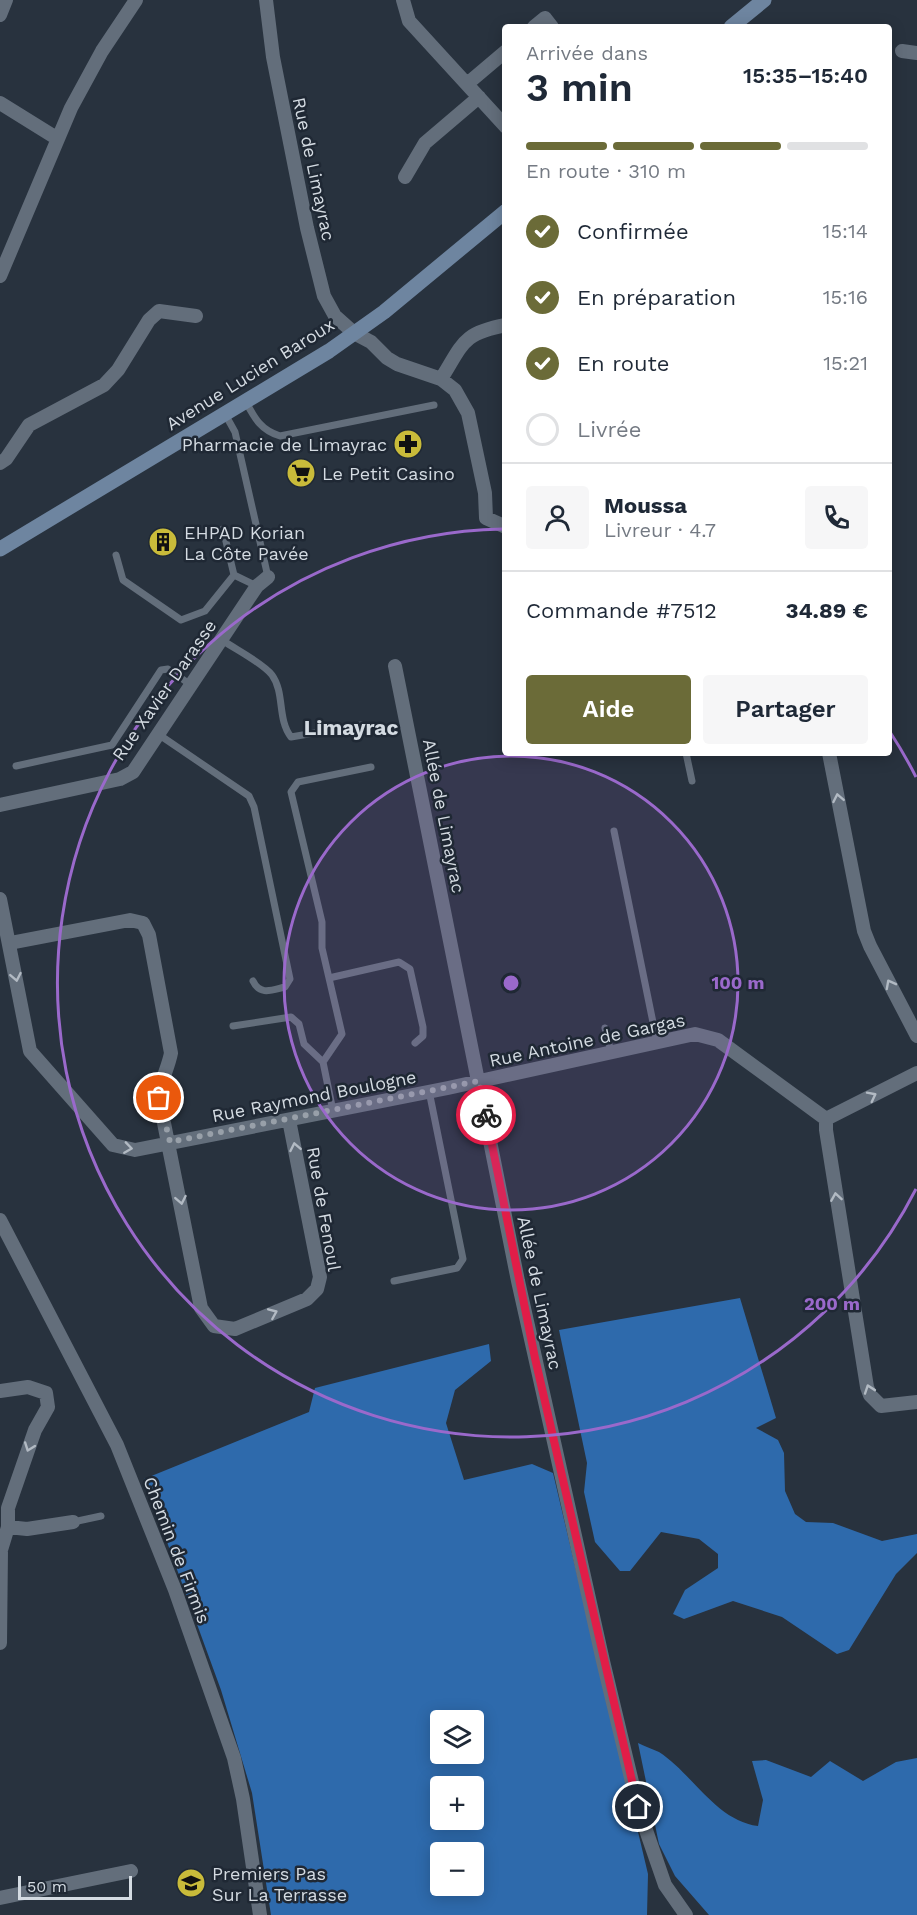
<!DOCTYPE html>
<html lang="fr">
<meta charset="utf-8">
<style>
:root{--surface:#fff;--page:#f6f6f7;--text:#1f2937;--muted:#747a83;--line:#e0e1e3;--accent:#6b6b38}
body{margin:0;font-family:"Work Sans",sans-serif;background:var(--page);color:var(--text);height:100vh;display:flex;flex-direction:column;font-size:22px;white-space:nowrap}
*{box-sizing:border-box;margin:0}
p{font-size:20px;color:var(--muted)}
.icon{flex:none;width:33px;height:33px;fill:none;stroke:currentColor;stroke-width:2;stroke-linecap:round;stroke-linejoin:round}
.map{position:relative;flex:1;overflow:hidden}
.side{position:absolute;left:502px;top:24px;width:390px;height:732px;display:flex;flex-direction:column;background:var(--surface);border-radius:6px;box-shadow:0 3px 15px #0003}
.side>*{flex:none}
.tools{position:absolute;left:430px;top:1710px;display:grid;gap:12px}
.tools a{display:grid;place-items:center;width:54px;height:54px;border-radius:6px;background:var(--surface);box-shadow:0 3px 15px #0003;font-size:30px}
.scale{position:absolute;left:18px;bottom:15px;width:114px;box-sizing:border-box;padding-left:6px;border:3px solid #d4dbe2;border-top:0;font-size:16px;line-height:21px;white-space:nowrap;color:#d4dbe2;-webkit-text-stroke:4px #1f2834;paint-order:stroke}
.pin{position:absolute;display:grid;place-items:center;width:51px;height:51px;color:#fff;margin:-26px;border:3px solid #fff;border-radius:50%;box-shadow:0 2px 6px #0007}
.courier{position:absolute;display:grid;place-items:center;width:60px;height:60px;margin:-30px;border:4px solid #e11d48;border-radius:50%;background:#fff;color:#222;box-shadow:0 2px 8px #0007}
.summary em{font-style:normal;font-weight:600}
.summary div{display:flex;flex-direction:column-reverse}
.summary{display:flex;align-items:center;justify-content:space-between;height:102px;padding:0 24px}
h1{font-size:39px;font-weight:600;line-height:45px}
.bar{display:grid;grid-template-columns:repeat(4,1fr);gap:9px 6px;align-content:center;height:72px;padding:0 24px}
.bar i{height:8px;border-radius:4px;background:var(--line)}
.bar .on{background:var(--accent)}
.bar p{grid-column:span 4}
.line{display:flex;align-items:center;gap:15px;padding:0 24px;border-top:2px solid var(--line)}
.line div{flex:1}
.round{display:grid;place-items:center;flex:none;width:63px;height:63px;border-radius:6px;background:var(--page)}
ol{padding:0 24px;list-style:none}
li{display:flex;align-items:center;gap:18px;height:66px}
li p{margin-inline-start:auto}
li .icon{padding:6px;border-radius:50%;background:var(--accent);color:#fff;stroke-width:4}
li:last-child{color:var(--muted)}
li i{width:33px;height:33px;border:3px solid var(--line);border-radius:50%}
.primary-button{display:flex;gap:12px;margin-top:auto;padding:12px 24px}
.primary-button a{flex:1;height:69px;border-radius:6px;background:var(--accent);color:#fff;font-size:24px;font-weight:600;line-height:69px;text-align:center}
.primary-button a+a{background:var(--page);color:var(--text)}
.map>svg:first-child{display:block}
</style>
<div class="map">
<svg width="917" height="1915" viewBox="0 0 917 1915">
<rect width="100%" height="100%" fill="#28323e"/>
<!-- forest -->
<path fill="#2e6aac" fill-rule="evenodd" d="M740 1298 776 1418 756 1428 778 1440 784 1453 785 1491 795 1514 806 1522 833 1523 882 1541 917 1534V1553L896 1574 849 1650 837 1654 782 1617 733 1601 684 1619 673 1614 685 1590 718 1568V1554L699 1539 661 1532 630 1571H620L595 1542 584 1492 587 1463 559 1330Z
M489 1344 491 1361 455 1390 446 1423 464 1480 532 1464 553 1473 648 1874 647 1915H271L252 1793 221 1690 144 1479 309 1412 315 1388ZM441 1720H474V1754H441ZM441 1786H474V1820H441ZM441 1852H474V1886H441Z
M638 1743C644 1746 652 1749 659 1752 692 1773 716 1821 758 1826L763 1800 752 1761 766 1760 811 1777 830 1761 863 1781 896 1762 917 1758V1915H709L675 1876 659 1844Z"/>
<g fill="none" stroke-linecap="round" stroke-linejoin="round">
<!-- lane -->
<path stroke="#636e7b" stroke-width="7" d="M246 402C255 419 261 430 280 436L434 405
M225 414 235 432 268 577
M223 529 234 575
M116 555 123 580 181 620 205 611 234 575 257 586
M222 640C235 649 263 663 272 675 285 693 277 719 291 737L361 725
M158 734 249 796 254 807 290 979 285 987C272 990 260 996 253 981
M686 753 692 781
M16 766 112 745 161 670 168 669 191 685
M614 831 657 1042
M329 978 399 962 410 969 423 1027V1036L415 1043
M233 1026 291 1017 299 1024 304 1044 323 1062
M605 1028 611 1052
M333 1111 323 1062 342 1034 322 948V922L291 792 298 782 371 767
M394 1281 457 1268 463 1259 429 1091
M73 1522 101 1516"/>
<!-- street -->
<path stroke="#636e7b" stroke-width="14" d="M266 0 273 57 307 228 324 296 335 316 354 333 371 342 387 358 397 364 441 379 455 390 468 413 485 493 486 518 506 527
M403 0 409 21 506 127
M0 15 6 0
M534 27 545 18 552 27
M902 51 917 53
M467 84 506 51
M0 103 58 139
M405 177 425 143 479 97
M0 276 71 108 102 51 136 0
M441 379C463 344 462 333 506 325
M0 463 6 459 29 425 104 385 118 370 149 320 159 311 196 316
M395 666 518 1281 603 1661 638 1807 665 1885 686 1915
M829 753 864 931 870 946 917 1036
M0 805 120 779 133 772 257 586 268 577
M0 899 30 1051 113 1145 135 1150 448 1088 695 1034 718 1040 826 1119
M10 943 130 920 143 923 149 935 171 1053C168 1069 160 1081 159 1098L201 1308 214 1326 235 1329 307 1299 317 1289 320 1277 289 1120
M826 1119V1130L867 1387 870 1395 881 1406 917 1402
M826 1119 917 1073
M0 1220 117 1445 175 1590 234 1758 243 1799 260 1915
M0 1391 28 1387 46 1393 48 1407 35 1430 8 1508V1527L1 1550 0 1643
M8 1527 27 1529 73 1522
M0 1898 131 1871"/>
<!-- secondary -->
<path stroke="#6e85a0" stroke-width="15" d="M731 27 764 0
M0 549 329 351 384 312 506 211"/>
</g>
<!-- one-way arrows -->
<defs><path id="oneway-chevron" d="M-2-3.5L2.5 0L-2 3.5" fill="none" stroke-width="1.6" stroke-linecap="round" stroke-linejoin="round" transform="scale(1.5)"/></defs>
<g stroke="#b2bac3">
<use href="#oneway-chevron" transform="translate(838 798) rotate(-101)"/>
<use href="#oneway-chevron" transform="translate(16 977) rotate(79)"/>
<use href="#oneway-chevron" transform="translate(890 984) rotate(-118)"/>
<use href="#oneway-chevron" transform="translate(872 1096) rotate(-27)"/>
<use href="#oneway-chevron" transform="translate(295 1147) rotate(-101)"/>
<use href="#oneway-chevron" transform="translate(128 1148) rotate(8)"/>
<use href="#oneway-chevron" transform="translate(836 1197) rotate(-99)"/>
<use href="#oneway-chevron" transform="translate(181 1200) rotate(79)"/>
<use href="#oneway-chevron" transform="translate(273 1313) rotate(-23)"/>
<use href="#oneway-chevron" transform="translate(869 1389) rotate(-109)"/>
<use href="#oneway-chevron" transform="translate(29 1447) rotate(110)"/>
</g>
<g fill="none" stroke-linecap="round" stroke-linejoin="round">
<!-- done -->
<path stroke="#98a0a9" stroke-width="6" stroke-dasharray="0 10.8" d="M159 1098 170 1142 479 1081 486 1115"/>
<!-- route -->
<path stroke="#e11d48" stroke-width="8" d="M486 1115 535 1358 638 1807"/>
</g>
<!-- distance rings -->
<circle cx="511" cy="983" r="227" fill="#9a69cb" fill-opacity=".12"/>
<g fill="none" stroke="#9a69cb" stroke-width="3">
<circle cx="511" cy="983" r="227"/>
<path d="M916 1189A454 454 0 1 1 503 529M890 732A454 454 0 0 1 916 777"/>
</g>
<!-- icons -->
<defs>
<g id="pharmacy-disc" transform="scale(1.5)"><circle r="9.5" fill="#c9bb3a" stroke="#1f2834"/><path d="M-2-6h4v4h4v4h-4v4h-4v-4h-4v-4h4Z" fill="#111"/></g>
<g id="supermarket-disc" transform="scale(1.5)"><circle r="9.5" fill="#c9bb3a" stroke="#1f2834"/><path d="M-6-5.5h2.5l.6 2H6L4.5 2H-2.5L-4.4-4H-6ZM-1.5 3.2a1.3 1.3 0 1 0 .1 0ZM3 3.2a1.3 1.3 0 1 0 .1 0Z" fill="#111"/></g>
<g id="building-disc" transform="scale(1.5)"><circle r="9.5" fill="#c9bb3a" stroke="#1f2834"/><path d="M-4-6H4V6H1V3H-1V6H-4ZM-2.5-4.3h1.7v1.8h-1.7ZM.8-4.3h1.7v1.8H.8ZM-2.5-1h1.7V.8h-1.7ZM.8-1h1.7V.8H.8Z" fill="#111"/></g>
<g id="school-disc" transform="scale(1.5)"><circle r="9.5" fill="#c9bb3a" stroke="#1f2834"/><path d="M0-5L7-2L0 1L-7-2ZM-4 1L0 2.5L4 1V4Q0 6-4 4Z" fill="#111"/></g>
</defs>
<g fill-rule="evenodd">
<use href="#pharmacy-disc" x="408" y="444"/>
<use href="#supermarket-disc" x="301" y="473"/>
<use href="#building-disc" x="163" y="542"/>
<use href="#school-disc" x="191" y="1883"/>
</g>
<g text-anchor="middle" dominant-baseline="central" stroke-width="5" stroke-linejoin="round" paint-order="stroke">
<!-- street labels -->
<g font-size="18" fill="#d4dbe2" stroke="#1f2834">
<text transform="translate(314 169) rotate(78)">Rue de Limayrac</text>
<text transform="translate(250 374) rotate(-32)">Avenue Lucien Baroux</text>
<text transform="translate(164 690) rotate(-55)">Rue Xavier Darasse</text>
<text transform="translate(444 816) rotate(79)">Allée de Limayrac</text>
<text transform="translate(587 1040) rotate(-12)">Rue Antoine de Gargas</text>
<text transform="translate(314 1096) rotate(-11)">Rue Raymond Boulogne</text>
<text transform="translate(324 1209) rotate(80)">Rue de Fenoul</text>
<text transform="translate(540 1293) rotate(78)">Allée de Limayrac</text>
<text transform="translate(177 1550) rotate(69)">Chemin de Firmis</text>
</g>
<!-- poi labels -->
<g font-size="18" fill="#d4dbe2" stroke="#1f2834" text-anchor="start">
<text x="387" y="444" text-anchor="end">Pharmacie de Limayrac</text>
<text x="322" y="473">Le Petit Casino</text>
<text x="184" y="532">EHPAD Korian<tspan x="184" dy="21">La Côte Pavée</tspan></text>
<text x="212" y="1873">Premiers Pas<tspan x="212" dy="21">Sur La Terrasse</tspan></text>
</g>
<!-- quarter labels -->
<g font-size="21" font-weight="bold" fill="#d4dbe2" stroke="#1f2834">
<text x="351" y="727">Limayrac</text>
</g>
</g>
<circle cx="511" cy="983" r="9" fill="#9a69cb" stroke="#1f2834" stroke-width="3"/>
<g font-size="18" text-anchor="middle" font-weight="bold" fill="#9a69cb" stroke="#1f2834" stroke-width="5" stroke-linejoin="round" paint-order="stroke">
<text x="738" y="989">100 m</text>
<text x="832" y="1310">200 m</text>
</g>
</svg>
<div class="tools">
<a><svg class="icon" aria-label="layers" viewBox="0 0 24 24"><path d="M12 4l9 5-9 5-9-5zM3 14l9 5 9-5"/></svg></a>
<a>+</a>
<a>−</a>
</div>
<div class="scale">50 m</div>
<div class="pin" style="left:159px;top:1098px;background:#ea580c"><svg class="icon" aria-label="bag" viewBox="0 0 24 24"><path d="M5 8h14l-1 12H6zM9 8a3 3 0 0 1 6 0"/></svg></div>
<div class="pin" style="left:638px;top:1807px;background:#1f2937"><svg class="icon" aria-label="home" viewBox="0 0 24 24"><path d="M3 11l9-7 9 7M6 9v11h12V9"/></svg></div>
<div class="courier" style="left:486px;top:1115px"><svg class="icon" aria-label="bike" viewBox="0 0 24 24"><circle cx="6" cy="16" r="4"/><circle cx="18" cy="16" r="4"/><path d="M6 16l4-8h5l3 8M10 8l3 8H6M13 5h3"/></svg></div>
<section class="side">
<div class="summary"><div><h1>3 min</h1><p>Arrivée dans</p></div><em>15:35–15:40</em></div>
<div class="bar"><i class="on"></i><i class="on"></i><i class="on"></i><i></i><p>En route · 310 m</p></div>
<ol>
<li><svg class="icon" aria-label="check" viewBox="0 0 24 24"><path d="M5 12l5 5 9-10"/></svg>Confirmée<p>15:14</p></li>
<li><svg class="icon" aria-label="check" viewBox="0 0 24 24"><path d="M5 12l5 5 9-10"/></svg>En préparation<p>15:16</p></li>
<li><svg class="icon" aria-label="check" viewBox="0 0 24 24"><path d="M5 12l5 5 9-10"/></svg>En route<p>15:21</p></li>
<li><i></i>Livrée</li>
</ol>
<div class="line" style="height:108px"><a class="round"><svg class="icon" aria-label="person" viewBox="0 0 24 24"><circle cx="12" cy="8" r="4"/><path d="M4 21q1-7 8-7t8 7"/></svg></a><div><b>Moussa</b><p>Livreur · 4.7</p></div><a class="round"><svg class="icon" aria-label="phone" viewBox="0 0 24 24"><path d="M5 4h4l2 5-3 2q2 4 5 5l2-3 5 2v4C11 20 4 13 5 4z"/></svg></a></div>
<div class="line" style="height:78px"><div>Commande #7512</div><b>34.89 €</b></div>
<div class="primary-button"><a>Aide</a><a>Partager</a></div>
</section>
</div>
